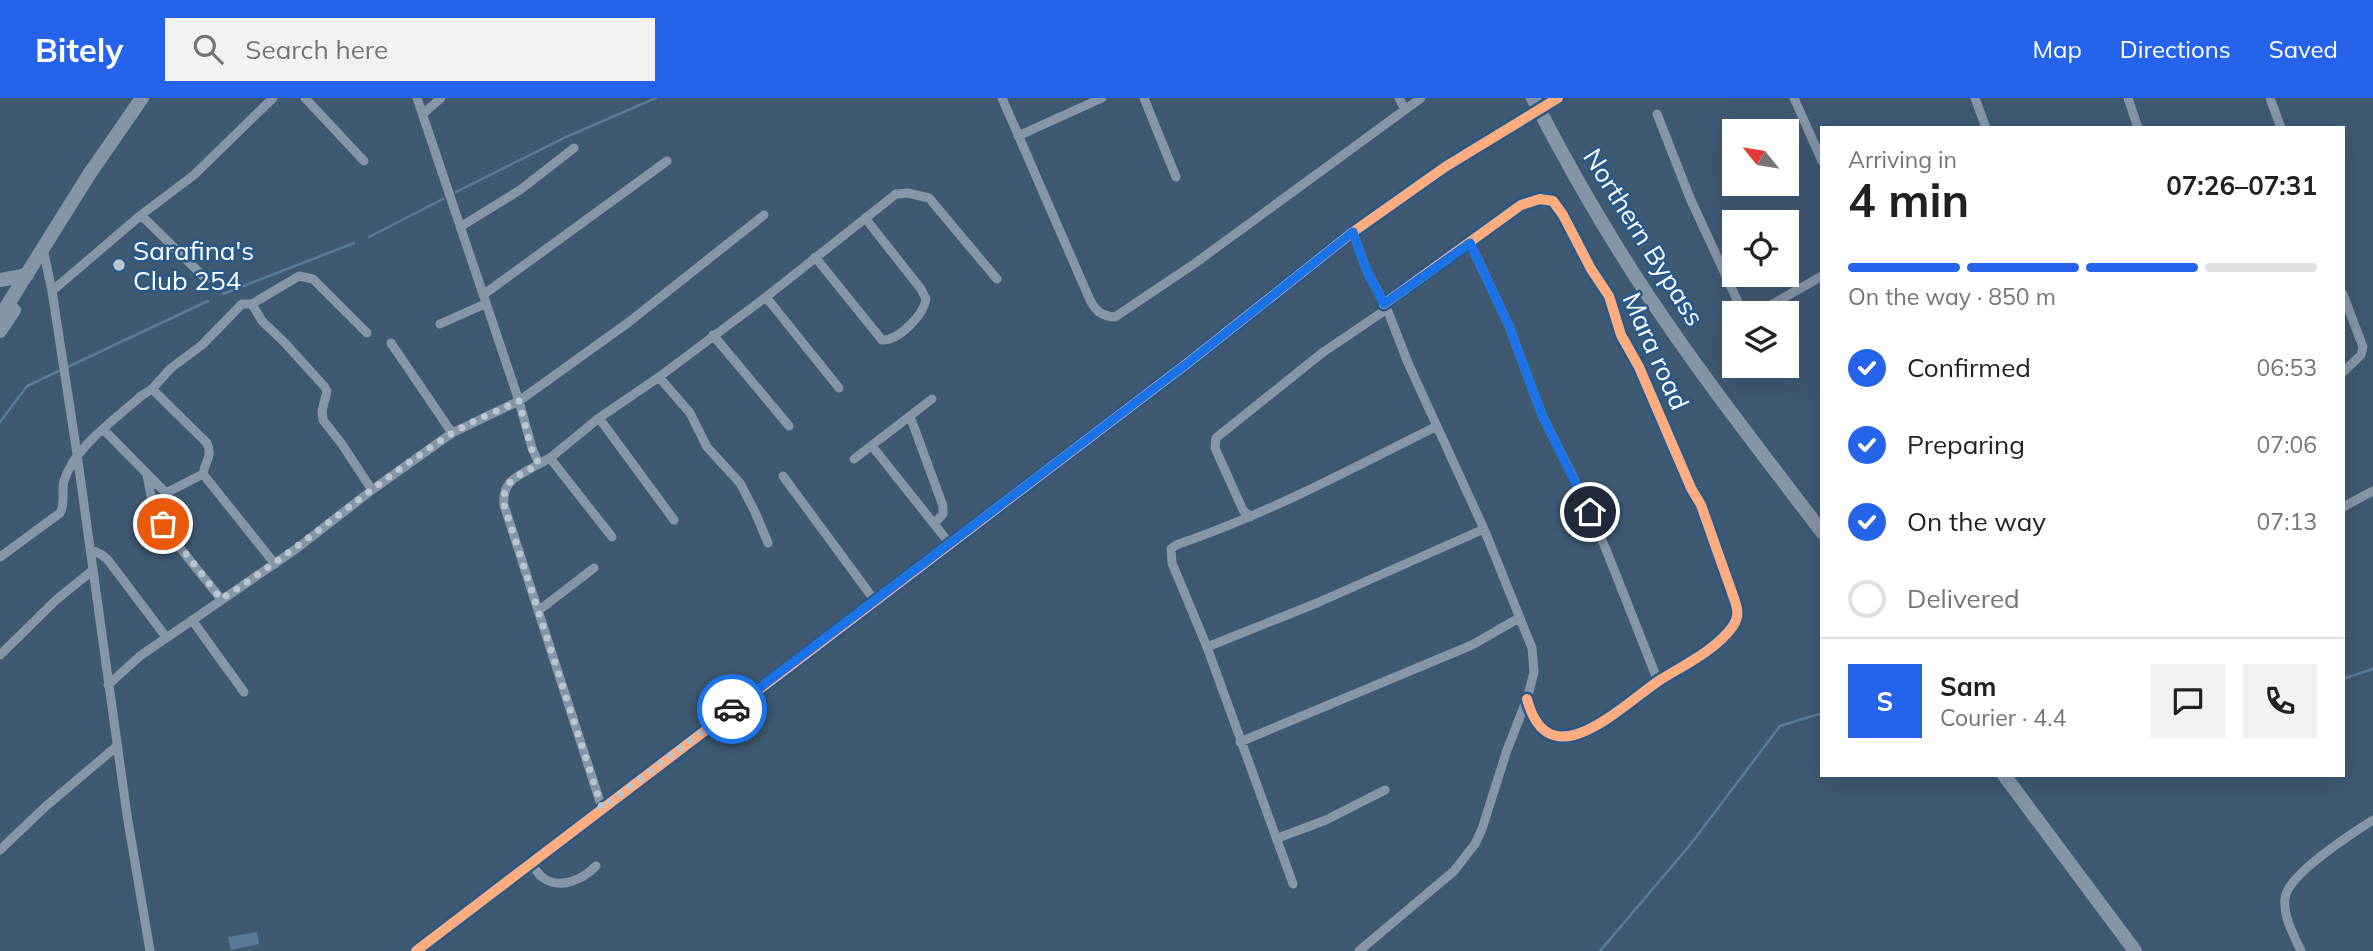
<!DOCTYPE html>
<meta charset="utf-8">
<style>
:root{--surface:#fff;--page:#f2f2f2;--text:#202124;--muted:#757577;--line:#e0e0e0;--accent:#2563eb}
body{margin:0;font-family:Mulish,sans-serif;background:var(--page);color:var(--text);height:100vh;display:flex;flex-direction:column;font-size:26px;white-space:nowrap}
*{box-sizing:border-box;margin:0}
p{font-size:23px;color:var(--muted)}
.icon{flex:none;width:38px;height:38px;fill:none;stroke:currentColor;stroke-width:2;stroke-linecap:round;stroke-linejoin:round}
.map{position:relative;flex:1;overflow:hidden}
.details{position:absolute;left:1820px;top:28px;width:525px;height:651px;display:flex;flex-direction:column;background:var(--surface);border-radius:0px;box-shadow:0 7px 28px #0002}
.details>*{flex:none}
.needle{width:46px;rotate:300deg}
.controls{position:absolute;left:1722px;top:21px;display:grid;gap:14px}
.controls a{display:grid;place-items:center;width:77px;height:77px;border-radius:0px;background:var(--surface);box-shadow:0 7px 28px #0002;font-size:35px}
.pin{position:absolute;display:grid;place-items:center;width:60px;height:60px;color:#fff;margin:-30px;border:4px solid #fff;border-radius:50%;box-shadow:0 2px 7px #0007}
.courier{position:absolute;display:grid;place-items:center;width:70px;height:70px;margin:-35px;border:5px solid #1a73e8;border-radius:50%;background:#fff;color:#222;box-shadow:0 2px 9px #0007}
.headline em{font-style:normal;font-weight:700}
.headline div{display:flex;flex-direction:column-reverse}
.headline{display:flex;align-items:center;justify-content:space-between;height:119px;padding:0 28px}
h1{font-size:46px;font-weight:700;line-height:52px}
.bar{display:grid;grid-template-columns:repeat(4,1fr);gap:10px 7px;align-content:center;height:84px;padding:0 28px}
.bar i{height:9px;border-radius:5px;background:var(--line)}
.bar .current{background:var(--accent)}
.bar p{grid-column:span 4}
.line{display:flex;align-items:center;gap:18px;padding:0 28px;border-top:2px solid var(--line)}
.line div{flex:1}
.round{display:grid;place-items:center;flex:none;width:74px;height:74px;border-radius:0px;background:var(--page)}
ol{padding:0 28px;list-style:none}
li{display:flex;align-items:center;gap:21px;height:77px}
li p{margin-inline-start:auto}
li .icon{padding:7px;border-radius:50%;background:var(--accent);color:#fff;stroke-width:4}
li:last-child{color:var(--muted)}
li i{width:38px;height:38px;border:4px solid var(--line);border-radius:50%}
header{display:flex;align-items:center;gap:42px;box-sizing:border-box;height:98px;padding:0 35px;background:var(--accent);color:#fff}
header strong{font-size:33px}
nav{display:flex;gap:38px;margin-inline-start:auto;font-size:24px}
.search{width:490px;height:63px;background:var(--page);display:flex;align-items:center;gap:18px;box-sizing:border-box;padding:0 24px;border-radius:0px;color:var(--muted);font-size:26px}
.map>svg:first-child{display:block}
</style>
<header>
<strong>Bitely</strong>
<div class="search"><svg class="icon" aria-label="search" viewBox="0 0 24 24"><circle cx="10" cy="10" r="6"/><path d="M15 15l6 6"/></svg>Search here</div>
<nav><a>Map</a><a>Directions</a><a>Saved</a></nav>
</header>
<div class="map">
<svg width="2373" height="853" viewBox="0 0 2373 853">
<rect width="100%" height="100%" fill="#3f5972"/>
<!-- water -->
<path fill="#597a99" d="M257 834 259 846 231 852 228 839Z"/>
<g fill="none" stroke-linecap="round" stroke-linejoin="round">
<!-- stream -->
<path stroke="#597a99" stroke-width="2.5" d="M456 94 566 39 656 0
M369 139 443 101
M223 196 354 145
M0 324 27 288 208 203
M2343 581 2373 571
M1600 853 1690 747 1780 628 1822 615"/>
<!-- minor -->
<path stroke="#8696a7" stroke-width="9" d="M305 0 364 63
M417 0 519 303 532 350 539 366C519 378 502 381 504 407L602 710
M1002 0 1090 202C1096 213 1101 218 1115 219L1194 166 1421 0
M1144 0 1176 79
M1399 0 1405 12
M1794 0 1822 63
M1975 0 1986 30
M2128 0 2138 30
M2270 0 2281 30
M423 16 441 0
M1657 16 1690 100 1743 215
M1018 38 1102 0
M141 117 206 181
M460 129 520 92 574 50
M1353 134 1366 171 1387 211 1408 265 1484 431 1532 550 1534 574 1527 601 1507 652 1482 731 1475 746 1454 773 1359 853
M1470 145 1509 228 1542 317 1581 395 1605 449 1658 583
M43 151 52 193 77 356 127 717 150 853
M815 159 882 242C899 243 924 216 926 201L921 191 865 120
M52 193 141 117 194 77 273 0
M2343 196 2363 249 2361 257 2343 274
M483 197 667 63
M766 199 839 290
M252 206 299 178 313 181 367 235
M1384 206 1521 107 1540 101 1553 103 1563 117 1591 171 1609 198 1621 237 1639 269 1691 390 1701 407 1735 503C1738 513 1739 519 1733 528 1716 552 1684 567 1660 582 1622 607 1549 684 1527 601
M1757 215 1822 178
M440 226 485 206
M713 237 789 328
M391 245 452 335
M659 279 690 315 707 349 740 385 755 414 768 445
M152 291 171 270 202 247 242 206H252L262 223 284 244 324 288 327 293 322 313 323 322 341 345 372 392
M910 318 943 408V416L934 426
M599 320 674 422
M104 332 164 393 168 394 203 376
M872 348 950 446
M550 360 612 439
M854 361 932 301
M539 366 550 360 599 320 659 279 766 199 896 96 908 95 929 100 997 181
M147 377 154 413 172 440 221 501
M783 378 875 503
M2343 409 2373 393
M1250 419 1243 412 1215 350 1216 340 1322 255 1387 211
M90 451 102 457 108 462 166 539
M0 459 60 415C66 405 61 394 64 383 74 349 116 321 141 298L152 291 207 345C213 359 205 363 203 376L275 466
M538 513 594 470
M192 522 244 594
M1207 549 1317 505 1484 431
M0 557 56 502 93 472
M108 587 140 558 296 451 372 392 452 335 519 303 629 224 764 117
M1240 644 1472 547 1519 520
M1278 740 1326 722 1385 692
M0 752 45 709 117 648
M531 765C534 769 538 776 542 779 560 793 583 781 596 768
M1293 786 1207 549 1172 465 1171 451 1176 447C1267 416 1352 371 1437 328
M416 853 1189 264 1353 134 1445 69 1558 0
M2301 853C2294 838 2283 818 2285 801 2286 777 2353 735 2373 722"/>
<!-- primary -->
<path stroke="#8595a5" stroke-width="14" d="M1533 0C1567 66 1604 131 1645 193 1700 276 1762 355 1822 434
M0 182 27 177
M0 219 90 75 142 0
M0 233 14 212
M2004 677 2135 853"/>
<!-- cycleway casing -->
<g stroke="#295988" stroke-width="15">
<path id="cycleway" d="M1384 206 1521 107 1540 101 1553 103 1563 117 1591 171 1609 198 1621 237 1639 269 1691 390 1701 407 1735 503C1738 513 1739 519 1733 528 1716 552 1684 567 1660 582 1622 607 1549 684 1527 601
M416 853 1189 264 1353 134 1445 69 1558 0"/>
</g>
<!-- cycleway -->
<use href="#cycleway" stroke="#ffac80" stroke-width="10"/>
</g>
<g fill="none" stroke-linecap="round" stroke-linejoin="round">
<!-- done -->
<path stroke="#bcc5ce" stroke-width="7" stroke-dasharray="0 12.6" d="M163 426 221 501C301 451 371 387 451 336 472 323 497 313 519 303L531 350 539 366C519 378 502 381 504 407L602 710 732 611"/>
<!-- route -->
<path stroke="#1a73e8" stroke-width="9" d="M732 611 1189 264 1353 134 1366 171 1384 206 1470 145 1509 228 1542 317 1590 414"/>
</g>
<!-- markers -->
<circle fill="#bcc5ce" stroke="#295988" stroke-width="2.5" cx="119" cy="167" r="7"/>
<g text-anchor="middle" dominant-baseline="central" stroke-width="5" stroke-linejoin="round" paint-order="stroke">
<!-- street labels -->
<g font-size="26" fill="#fff" stroke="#295988">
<text transform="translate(1644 139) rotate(58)">Northern Bypass</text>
<text transform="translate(1656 253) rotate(66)">Mara road</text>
</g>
<!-- poi labels -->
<g font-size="26" fill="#fff" stroke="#295988" text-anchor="start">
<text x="133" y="152">Sarafina's<tspan x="133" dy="30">Club 254</tspan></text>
</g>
</g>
</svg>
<div class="controls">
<a><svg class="needle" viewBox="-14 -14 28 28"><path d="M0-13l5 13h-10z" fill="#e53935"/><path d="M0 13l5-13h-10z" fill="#757577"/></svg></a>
<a><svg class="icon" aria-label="locate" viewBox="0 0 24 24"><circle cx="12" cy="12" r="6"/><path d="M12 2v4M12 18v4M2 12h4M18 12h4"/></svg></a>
<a><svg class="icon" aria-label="layers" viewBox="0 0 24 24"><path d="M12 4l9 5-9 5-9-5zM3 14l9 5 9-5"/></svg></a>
</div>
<div class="pin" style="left:163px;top:426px;background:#ea580c"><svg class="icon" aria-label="bag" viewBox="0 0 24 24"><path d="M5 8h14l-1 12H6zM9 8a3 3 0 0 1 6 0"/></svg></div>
<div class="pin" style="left:1590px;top:414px;background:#1f2937"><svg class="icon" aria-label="home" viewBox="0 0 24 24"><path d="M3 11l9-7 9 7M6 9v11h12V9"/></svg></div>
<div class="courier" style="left:732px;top:611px"><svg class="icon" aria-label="car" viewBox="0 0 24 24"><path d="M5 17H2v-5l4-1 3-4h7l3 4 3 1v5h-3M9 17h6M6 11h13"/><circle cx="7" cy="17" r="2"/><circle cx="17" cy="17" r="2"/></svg></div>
<section class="details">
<div class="headline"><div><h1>4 min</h1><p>Arriving in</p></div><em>07:26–07:31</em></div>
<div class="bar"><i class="current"></i><i class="current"></i><i class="current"></i><i></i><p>On the way · 850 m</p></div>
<ol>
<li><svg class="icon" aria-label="check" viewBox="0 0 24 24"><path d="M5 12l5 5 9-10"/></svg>Confirmed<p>06:53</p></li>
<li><svg class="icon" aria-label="check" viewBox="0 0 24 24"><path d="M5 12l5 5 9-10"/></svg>Preparing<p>07:06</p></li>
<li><svg class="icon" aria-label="check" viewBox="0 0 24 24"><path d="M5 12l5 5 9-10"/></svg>On the way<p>07:13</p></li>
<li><i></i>Delivered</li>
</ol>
<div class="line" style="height:126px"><b class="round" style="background:var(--accent);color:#fff">S</b><div><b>Sam</b><p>Courier · 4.4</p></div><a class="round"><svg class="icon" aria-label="chat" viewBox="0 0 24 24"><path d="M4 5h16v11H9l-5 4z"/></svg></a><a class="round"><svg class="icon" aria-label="phone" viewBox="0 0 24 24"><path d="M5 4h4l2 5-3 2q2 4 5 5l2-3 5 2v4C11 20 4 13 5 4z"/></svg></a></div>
</section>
</div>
